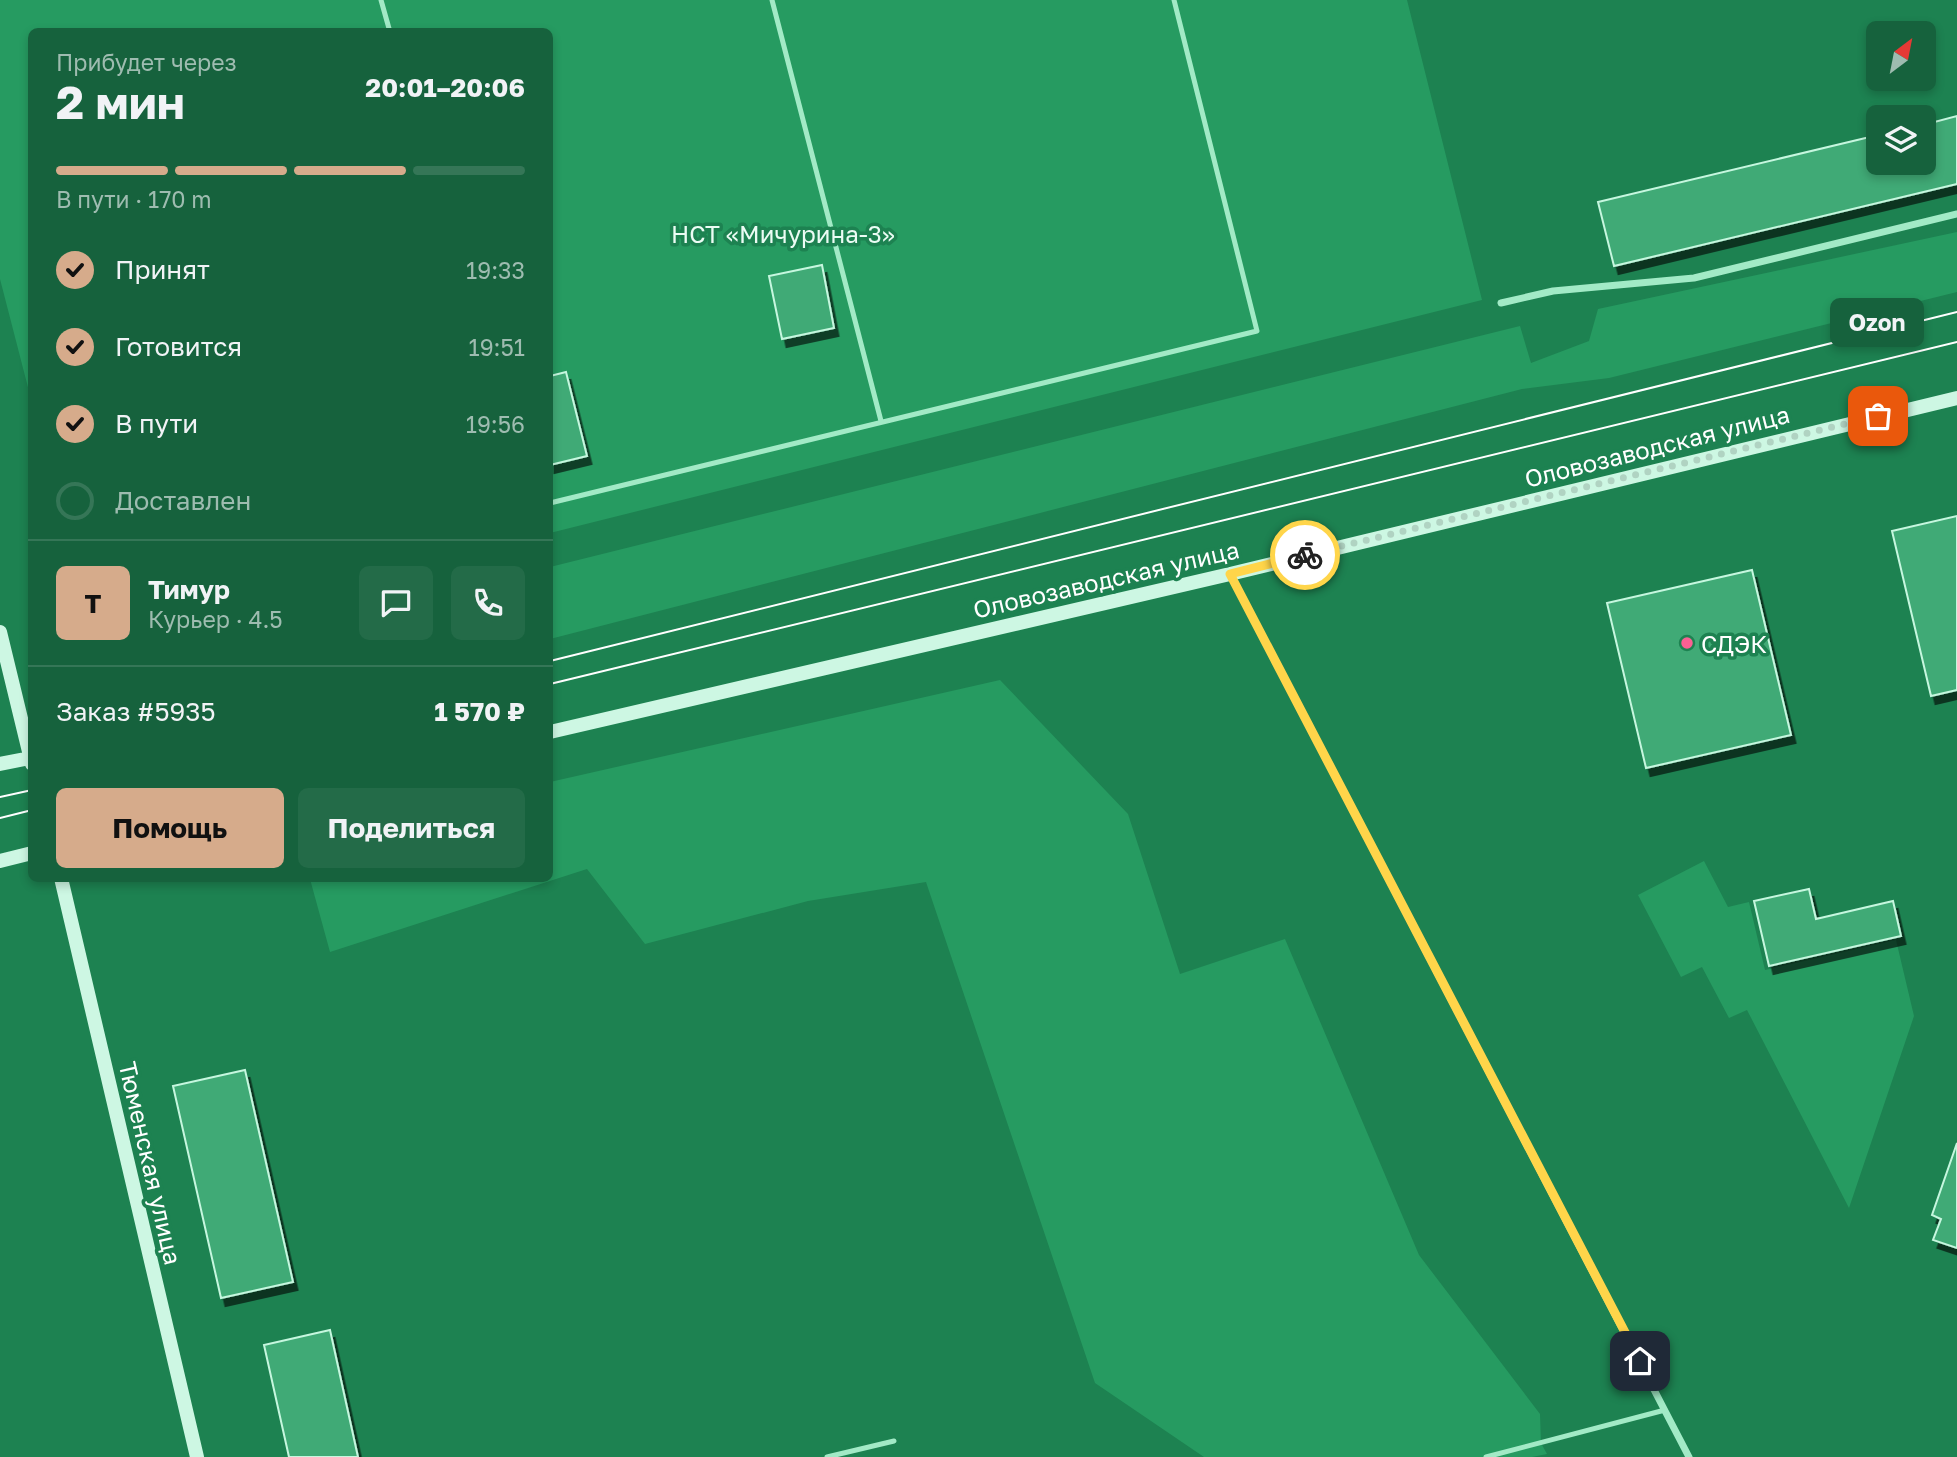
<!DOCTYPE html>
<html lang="ru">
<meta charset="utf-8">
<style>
:root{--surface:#16623d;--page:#236b48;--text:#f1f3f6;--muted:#9ebcb0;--line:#357657;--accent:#d6ab8b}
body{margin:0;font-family:"Golos Text",sans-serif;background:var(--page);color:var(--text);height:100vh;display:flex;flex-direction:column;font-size:26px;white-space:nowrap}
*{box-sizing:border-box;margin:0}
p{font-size:23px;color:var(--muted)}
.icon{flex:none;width:38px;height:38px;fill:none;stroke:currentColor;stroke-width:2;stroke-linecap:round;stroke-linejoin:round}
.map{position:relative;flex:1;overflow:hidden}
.panel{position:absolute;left:28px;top:28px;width:525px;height:854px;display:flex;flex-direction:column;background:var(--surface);border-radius:10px;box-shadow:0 4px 10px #0003}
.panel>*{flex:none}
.needle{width:46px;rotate:32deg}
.buttons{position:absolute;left:1866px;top:21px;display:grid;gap:14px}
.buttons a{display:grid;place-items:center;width:70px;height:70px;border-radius:10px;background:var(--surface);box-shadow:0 4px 10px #0003;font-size:35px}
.pin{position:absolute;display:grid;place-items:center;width:60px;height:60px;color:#fff;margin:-30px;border-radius:14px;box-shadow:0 4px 10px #0006}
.courier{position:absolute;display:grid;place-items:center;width:70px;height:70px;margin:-35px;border:5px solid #ffd54a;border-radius:50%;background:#fff;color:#222;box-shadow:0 2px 9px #0007}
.bubble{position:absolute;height:49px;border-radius:10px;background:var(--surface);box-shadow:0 4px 10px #0003;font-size:23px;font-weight:700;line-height:49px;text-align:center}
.summary em{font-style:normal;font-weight:700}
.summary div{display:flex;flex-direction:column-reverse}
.summary{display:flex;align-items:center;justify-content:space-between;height:119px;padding:0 28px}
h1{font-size:46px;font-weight:700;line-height:52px}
.bar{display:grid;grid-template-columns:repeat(4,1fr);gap:10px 7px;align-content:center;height:84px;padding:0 28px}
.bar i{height:9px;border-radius:5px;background:var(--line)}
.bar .selected{background:var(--accent)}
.bar p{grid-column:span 4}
.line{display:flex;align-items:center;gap:18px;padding:0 28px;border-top:2px solid var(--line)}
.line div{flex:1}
.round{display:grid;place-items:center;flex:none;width:74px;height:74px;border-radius:10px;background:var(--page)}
ol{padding:0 28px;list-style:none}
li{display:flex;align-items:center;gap:21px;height:77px}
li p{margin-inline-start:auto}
li .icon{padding:7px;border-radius:50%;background:var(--accent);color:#111;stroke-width:4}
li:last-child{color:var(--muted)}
li i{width:38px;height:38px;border:4px solid var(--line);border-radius:50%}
.action{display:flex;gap:14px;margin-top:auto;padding:14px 28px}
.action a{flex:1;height:80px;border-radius:10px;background:var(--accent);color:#111;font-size:28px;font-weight:700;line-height:80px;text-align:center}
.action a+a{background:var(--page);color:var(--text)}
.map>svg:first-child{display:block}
</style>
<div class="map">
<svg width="1957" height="1457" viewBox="0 0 1957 1457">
<defs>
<filter id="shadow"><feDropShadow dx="4.5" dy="8" stdDeviation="0" flood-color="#0009"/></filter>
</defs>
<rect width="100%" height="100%" fill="#1d8251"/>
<!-- green -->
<path fill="#269b61" d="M0 0H1407L1482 300 550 533V32H32L31 399 0 279Z
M1957 232V292L1609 378 1522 389 550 639V567L1520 326 1531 363 1589 341 1598 309Z
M1000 680 1128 814 1180 974 1285 939 1419 1255 1540 1414 1541 1443 1547 1454 1532 1457H1204L1095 1383 926 882 808 901 645 944 587 869 330 952 310 879 550 878V782Z
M1704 861 1728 907 1749 902 1765 970 1896 940 1914 1016 1849 1208 1747 1010 1729 1018 1702 967 1681 977 1638 895Z"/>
<!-- building -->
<path fill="#41aa76" stroke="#c6f7df" stroke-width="2" filter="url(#shadow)" d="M1957 116V184L1614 266 1598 202 1878 135V163H1923V125Z
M822 265 834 328 782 339 769 276Z
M566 372 587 456 550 465V376Z
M1957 516V690L1931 696 1892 531Z
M1752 570 1791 735 1646 768 1607 603Z
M1809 889 1816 919 1893 901 1901 936 1769 966 1754 901Z
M245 1070 293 1282 221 1298 173 1086Z
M1957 1143V1248L1933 1240 1941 1219 1932 1215Z
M330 1330 358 1457H289L264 1345Z"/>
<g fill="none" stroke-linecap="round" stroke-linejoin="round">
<!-- lane -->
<path stroke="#a2eac6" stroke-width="5" d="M381 0 390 32
M772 0 881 421
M550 503 1257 331 1174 0
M827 1457 894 1441
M1486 1457 1665 1410"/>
<!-- street -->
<path stroke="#a2eac6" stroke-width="7" d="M1501 303 1553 291 1694 278 1957 214
M1230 574 1689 1457"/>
<!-- secondary -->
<path stroke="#cdf7e3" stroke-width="14" d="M0 632 32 764
M550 732 1230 574 1957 398
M0 764 30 758
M0 861 32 853
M61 878 197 1457"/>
<!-- tram -->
<path stroke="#fff" stroke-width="2" d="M550 661 1957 312
M550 684 1957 342
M0 797 32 790
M0 818 32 810"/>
</g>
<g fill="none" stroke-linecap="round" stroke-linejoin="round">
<!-- done -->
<path stroke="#b0d3c2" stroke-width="7" stroke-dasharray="0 12.6" d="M1305 555 1878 416"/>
<!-- route -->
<path stroke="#ffd54a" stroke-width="9" d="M1305 555 1230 574 1640 1361"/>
</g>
<!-- markers -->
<circle fill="#fa6093" stroke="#1d8251" stroke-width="2.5" cx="1687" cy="643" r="7"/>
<g text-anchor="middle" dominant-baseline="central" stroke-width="7" stroke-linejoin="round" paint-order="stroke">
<!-- park labels -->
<g font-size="24" fill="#ebfcf4" stroke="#1d8251">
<text x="783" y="233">НСТ «Мичурина-3»</text>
</g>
<!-- street labels -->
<g font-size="24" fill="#fff" stroke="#1d8251">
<text transform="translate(1657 446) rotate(-14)">Оловозаводская улица</text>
<text transform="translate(1106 579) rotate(-13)">Оловозаводская улица</text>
<text transform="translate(151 1163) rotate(77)">Тюменская улица</text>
</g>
<!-- poi labels -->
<g font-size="24" fill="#fff" stroke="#1d8251" text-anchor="start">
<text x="1701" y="643">СДЭК</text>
</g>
</g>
</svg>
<div class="buttons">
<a><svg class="needle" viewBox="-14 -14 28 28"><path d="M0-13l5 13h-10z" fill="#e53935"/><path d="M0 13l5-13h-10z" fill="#9ebcb0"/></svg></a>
<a><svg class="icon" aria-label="layers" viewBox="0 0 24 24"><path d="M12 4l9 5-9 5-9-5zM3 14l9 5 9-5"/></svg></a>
</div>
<div class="pin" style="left:1878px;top:416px;background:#ea580c"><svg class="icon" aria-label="bag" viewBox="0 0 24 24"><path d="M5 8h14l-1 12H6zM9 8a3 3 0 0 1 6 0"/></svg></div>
<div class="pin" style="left:1640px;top:1361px;background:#1f2937"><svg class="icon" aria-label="home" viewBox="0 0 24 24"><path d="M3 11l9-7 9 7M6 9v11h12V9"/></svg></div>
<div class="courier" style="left:1305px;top:555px"><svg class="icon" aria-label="bike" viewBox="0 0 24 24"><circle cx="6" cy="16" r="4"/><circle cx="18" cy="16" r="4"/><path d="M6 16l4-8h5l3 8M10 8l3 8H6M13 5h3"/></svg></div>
<div class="bubble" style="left:1830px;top:298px;width:94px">Ozon</div>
<section class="panel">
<div class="summary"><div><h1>2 мин</h1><p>Прибудет через</p></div><em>20:01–20:06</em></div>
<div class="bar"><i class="selected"></i><i class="selected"></i><i class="selected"></i><i></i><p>В пути · 170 m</p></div>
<ol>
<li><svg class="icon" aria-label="check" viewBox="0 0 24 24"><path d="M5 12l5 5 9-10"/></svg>Принят<p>19:33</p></li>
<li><svg class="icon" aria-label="check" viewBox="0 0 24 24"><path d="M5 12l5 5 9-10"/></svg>Готовится<p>19:51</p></li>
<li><svg class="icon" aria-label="check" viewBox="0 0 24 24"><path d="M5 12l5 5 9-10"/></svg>В пути<p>19:56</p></li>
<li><i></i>Доставлен</li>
</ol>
<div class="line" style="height:126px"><b class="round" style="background:var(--accent);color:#111">Т</b><div><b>Тимур</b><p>Курьер · 4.5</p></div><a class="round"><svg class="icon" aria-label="chat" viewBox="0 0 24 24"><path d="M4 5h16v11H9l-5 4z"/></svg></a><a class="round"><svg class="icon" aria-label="phone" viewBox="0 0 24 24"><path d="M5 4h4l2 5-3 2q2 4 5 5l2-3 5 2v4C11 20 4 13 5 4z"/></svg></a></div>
<div class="line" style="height:91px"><div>Заказ #5935</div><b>1 570 ₽</b></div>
<div class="action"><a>Помощь</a><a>Поделиться</a></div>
</section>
</div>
